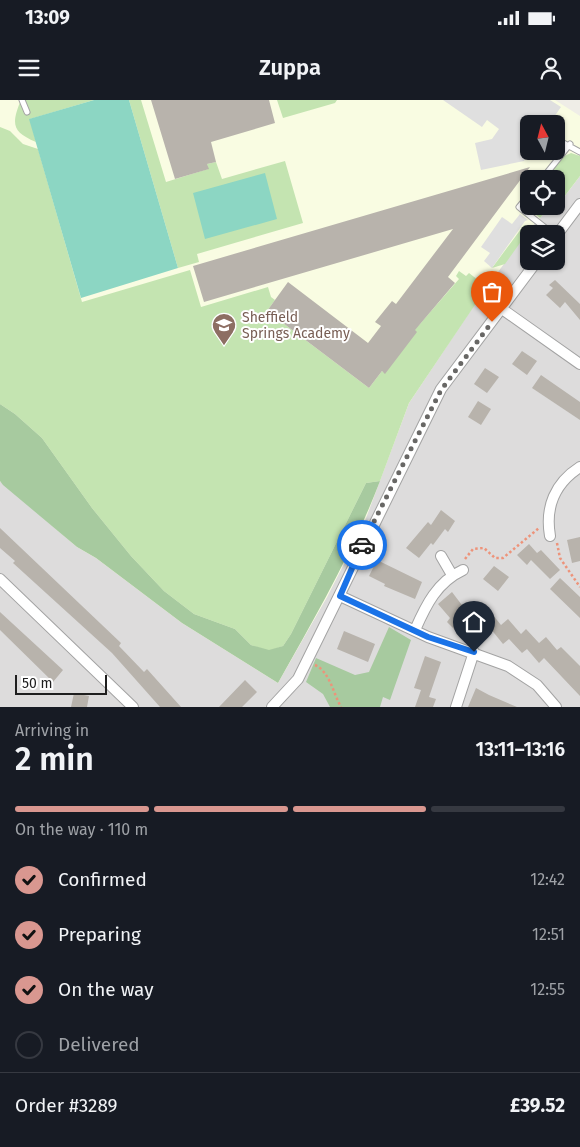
<!DOCTYPE html>
<meta charset="utf-8">
<style>
:root{--surface:#171b24;--page:#20242c;--text:#f1f3f6;--muted:#9ea1a6;--line:#363941;--accent:#d99790}
body{margin:0;font-family:"Fira Sans",sans-serif;background:var(--page);color:var(--text);height:100vh;display:flex;flex-direction:column;font-size:19px;white-space:nowrap}
*{box-sizing:border-box;margin:0}
p{font-size:16px;color:var(--muted)}
.icon{flex:none;width:28px;height:28px;fill:none;stroke:currentColor;stroke-width:2;stroke-linecap:round;stroke-linejoin:round}
.map{position:relative;height:607px;overflow:hidden}
.details{display:flex;flex-direction:column;background:var(--surface);flex:1}
.details>*{flex:none}
.needle{width:32px;rotate:353deg}
.buttons{position:absolute;left:520px;top:15px;display:grid;gap:10px}
.buttons a{display:grid;place-items:center;width:45px;height:45px;border-radius:8px;background:var(--surface);box-shadow:0 1px 4px #0004;font-size:25px}
.scale{position:absolute;left:15px;bottom:12px;width:92px;box-sizing:border-box;padding-left:5px;border:2px solid #1f1f1f;border-top:0;font-size:14px;line-height:18px;white-space:nowrap;color:#1f1f1f;-webkit-text-stroke:4px #fff;paint-order:stroke}
.pin{position:absolute;display:grid;place-items:center;width:42px;height:42px;color:#fff;margin:-51px -21px;border-radius:50% 50% 50% 0;rotate:-45deg;box-shadow:0 0 5px #0007}
.pin .icon{rotate:45deg}
.courier{position:absolute;display:grid;place-items:center;width:50px;height:50px;margin:-25px;border:4px solid #1a73e8;border-radius:50%;background:#fff;color:#222;box-shadow:0 1px 6px #0007}
.summary em{font-style:normal;font-weight:600}
.summary div{display:flex;flex-direction:column-reverse}
.summary{display:flex;align-items:center;justify-content:space-between;height:85px;padding:0 15px}
h1{font-size:32px;font-weight:600;line-height:38px}
.bar{display:grid;grid-template-columns:repeat(4,1fr);gap:8px 5px;align-content:center;height:60px;padding:0 15px}
.bar i{height:6px;border-radius:4px;background:var(--line)}
.bar .on{background:var(--accent)}
.bar p{grid-column:span 4}
.line{display:flex;align-items:center;gap:12px;padding:0 15px;border-top:1px solid var(--line)}
.line div{flex:1}
ol{padding:0 15px;list-style:none}
li{display:flex;align-items:center;gap:15px;height:55px}
li p{margin-inline-start:auto}
li .icon{padding:5px;border-radius:50%;background:var(--accent);color:#111;stroke-width:4}
li:last-child{color:var(--muted)}
li i{width:28px;height:28px;border:2px solid var(--line);border-radius:50%}
.status{display:flex;justify-content:space-between;align-items:center;height:35px;padding:0 25px;background:var(--surface);direction:ltr}
.status svg{height:14px;fill:currentColor}
header{display:flex;justify-content:space-between;align-items:center;height:65px;padding:0 15px;background:var(--surface);font-size:22px;font-weight:600}
.map>svg:first-child{display:block}
</style>
<div class="status"><b>13:09</b><svg viewBox="0 0 49 12"><path d="M0 12V9h3v3zM5 12V6h3v6zM10 12V3h3v9zM15 12V0h3v12zM26 1h20v11H26zM47 4h2v5h-2z"/></svg></div>
<header><svg class="icon" aria-label="menu" viewBox="0 0 24 24"><path d="M4 6h16M4 12h16M4 18h16"/></svg>Zuppa<svg class="icon" aria-label="person" viewBox="0 0 24 24"><circle cx="12" cy="8" r="4"/><path d="M4 21q1-7 8-7t8 7"/></svg></header>
<div class="map">
<svg width="580" height="607" viewBox="0 0 580 607">
<rect width="100%" height="100%" fill="#efede7"/>
<!-- residential -->
<path fill="#dddcdc" fill-rule="evenodd" d="M580 76V607H268L269 605 265 607H0V381L77 447 96 458 182 523 278 583 327 497 361 429 409 303 485 189 530 129 546 111 551 114ZM529 134H556V161H529Z"/>
<!-- education -->
<path fill="#f9fce2" fill-rule="evenodd" d="M0 0H555L580 16V76L551 114 546 111 530 129 485 189 409 303 362 429 327 497 278 583 182 523 96 458 77 447 0 381ZM529 24H556V51H529ZM529 79H556V106H529Z"/>
<!-- grass -->
<path fill="#c4e4b1" d="M21 0H94L30 19 36 42C12 32 11 24 21 0Z
M129 0H141L166 82 208 69 207 64 216 62 222 79 285 61 303 123 197 154 199 162 178 168Z
M277 0H337L335 3 283 18Z
M0 27 10 31 23 44 38 49 82 202 190 170 201 207 268 187 271 197 275 200 267 211 369 288 382 271 385 273 412 228 419 225 459 179 456 176 459 171 466 176 469 173 487 187 409 303 380 381 366 383 291 534 283 546 269 551 251 545 235 529 194 514 164 491 131 456 92 408 42 338 15 314 0 304Z
M571 53 580 56V76L551 114 546 111 540 118 532 111 531 106H556V79H545L560 58Z
M524 125 530 129 505 164 492 168Z"/>
<!-- forest -->
<path fill="#a7ca9f" d="M0 304 15 314 42 338 92 408 131 456 164 491 194 514 235 529 251 545 269 550 283 546 291 534 366 383 380 381C353 452 315 517 278 583L182 523 96 458 77 447 3 385 0 381Z
M389 527 411 540 390 600 383 597 380 607H330L323 594 306 582 316 558 355 575 369 572Z"/>
<!-- pitch -->
<path fill="#8cd6c3" d="M94 0H129L178 168 81 198 29 19Z
M265 73 277 119 205 139 193 93Z"/>
<!-- parking -->
<path fill="#dfdfdf" d="M443 0H550L561 7 549 24H529L530 51 524 61 481 70 475 43 492 39 499 29 487 20 482 27Z
M520 114 528 120 525 121 492 168 484 161 490 153 481 147 502 117 512 124Z"/>
<!-- building -->
<path fill="#b8b3ac" d="M151 0H269L275 23 211 42 216 62 207 64 209 69 175 79Z
M530 67 448 177 455 183 415 230 417 232 385 274 382 271 369 288 267 211 288 182 368 243 381 226 375 222 392 201 396 204 453 129 204 202 193 166Z
M555 180 580 204V220L565 202 560 208 546 195 553 188 549 185Z
M522 251 537 261 527 275 512 264Z
M485 268 499 277 487 293 474 284Z
M541 275 580 302V320L532 288Z
M478 301 491 309 481 325 468 317Z
M441 410 455 421 448 432 445 429 433 445 431 443 419 458 406 448 428 422 431 425Z
M0 428 121 543 119 546 144 572 147 569 181 607H160L112 553 13 463 15 461 0 448Z
M580 437V461L572 463 567 440Z
M529 444 537 453 541 450 560 470 550 479 531 460 527 465 517 455Z
M377 460 422 482 415 499 384 486 385 484 369 476Z
M494 466 509 477 498 491 483 479Z
M560 478 580 497V518L550 489Z
M452 492 471 517 456 531 447 522 450 518 438 504Z
M488 509 501 525 508 519 521 534 526 529 539 543 546 537 557 550 561 547 580 566V596L544 558 539 563 527 549 522 553 509 539 503 544 490 528 481 536 471 524Z
M0 512 63 570 53 582 0 530Z
M344 531 375 544 368 562 337 549Z
M425 556 441 562 429 597 436 599 433 607H415L421 590 414 588Z
M245 580 257 592 242 607H219Z
M476 588 489 595 517 607H468Z
M74 593 89 596 87 607H71Z"/>
<g fill="none" stroke-linecap="round" stroke-linejoin="round">
<!-- lane casing -->
<g stroke="#a3a3a3" stroke-width="7">
<path id="lane" d="M22 0 27 12
M556 39 580 52
M542 79 570 44
M529 95 519 107 553 134"/>
</g>
<!-- street casing -->
<g stroke="#a3a3a3" stroke-width="12">
<path id="street" d="M556 136 580 104
M502 209 580 264
M550 436C545 407 555 383 580 367
M441 456 452 475
M0 479 133 607
M340 496 428 537 508 566 537 585 556 607
M415 530C426 505 437 482 463 470
M272 607 298 579 441 289 537 161
M456 607 474 552"/>
</g>
<!-- path -->
<path stroke="#ed937a" stroke-width="2.5" stroke-dasharray="2.5 2.5" stroke-linecap="butt" d="M557 443 560 458 580 487
M465 459 473 449 484 448 495 458H503L539 428
M315 565C330 572 333 593 341 607"/>
<!-- lane -->
<use href="#lane" stroke="#fff" stroke-width="5"/>
<!-- street -->
<use href="#street" stroke="#fff" stroke-width="10"/>
</g>
<g fill="none" stroke-linecap="round" stroke-linejoin="round">
<!-- done -->
<path stroke="#686765" stroke-width="5" stroke-dasharray="0 9" d="M362 445 441 290 492 222"/>
<!-- route -->
<path stroke="#1a73e8" stroke-width="6" d="M362 445 340 496 428 537 474 552"/>
</g>
<!-- icons -->
<defs>
<g id="school-pin" transform="scale(1.25)"><path d="M0 17L-7.5 6A9.5 9.5 0 1 1 7.5 6Z" fill="#8d6e63" stroke="#fff"/><path d="M0-5L7-2L0 1L-7-2ZM-4 1L0 2.5L4 1V4Q0 6-4 4Z" fill="#fff"/></g>
</defs>
<g fill-rule="evenodd">
<use href="#school-pin" x="224" y="225"/>
</g>
<g text-anchor="middle" dominant-baseline="central" stroke-width="4" stroke-linejoin="round" paint-order="stroke">
<!-- education labels -->
<g font-size="14" fill="#785e54" stroke="#fff" text-anchor="start">
<text x="242" y="217">Sheffield<tspan x="242" dy="16">Springs Academy</tspan></text>
</g>
</g>
</svg>
<div class="buttons">
<a><svg class="needle" viewBox="-14 -14 28 28"><path d="M0-13l5 13h-10z" fill="#e53935"/><path d="M0 13l5-13h-10z" fill="#9ea1a6"/></svg></a>
<a><svg class="icon" aria-label="locate" viewBox="0 0 24 24"><circle cx="12" cy="12" r="6"/><path d="M12 2v4M12 18v4M2 12h4M18 12h4"/></svg></a>
<a><svg class="icon" aria-label="layers" viewBox="0 0 24 24"><path d="M12 4l9 5-9 5-9-5zM3 14l9 5 9-5"/></svg></a>
</div>
<div class="scale">50 m</div>
<div class="pin" style="left:492px;top:222px;background:#ea580c"><svg class="icon" aria-label="bag" viewBox="0 0 24 24"><path d="M5 8h14l-1 12H6zM9 8a3 3 0 0 1 6 0"/></svg></div>
<div class="pin" style="left:474px;top:552px;background:#1f2937"><svg class="icon" aria-label="home" viewBox="0 0 24 24"><path d="M3 11l9-7 9 7M6 9v11h12V9"/></svg></div>
<div class="courier" style="left:362px;top:445px"><svg class="icon" aria-label="car" viewBox="0 0 24 24"><path d="M5 17H2v-5l4-1 3-4h7l3 4 3 1v5h-3M9 17h6M6 11h13"/><circle cx="7" cy="17" r="2"/><circle cx="17" cy="17" r="2"/></svg></div>
</div>
<section class="details">
<div class="summary"><div><h1>2 min</h1><p>Arriving in</p></div><em>13:11–13:16</em></div>
<div class="bar"><i class="on"></i><i class="on"></i><i class="on"></i><i></i><p>On the way · 110 m</p></div>
<ol>
<li><svg class="icon" aria-label="check" viewBox="0 0 24 24"><path d="M5 12l5 5 9-10"/></svg>Confirmed<p>12:42</p></li>
<li><svg class="icon" aria-label="check" viewBox="0 0 24 24"><path d="M5 12l5 5 9-10"/></svg>Preparing<p>12:51</p></li>
<li><svg class="icon" aria-label="check" viewBox="0 0 24 24"><path d="M5 12l5 5 9-10"/></svg>On the way<p>12:55</p></li>
<li><i></i>Delivered</li>
</ol>
<div class="line" style="height:65px"><div>Order #3289</div><b>£39.52</b></div>
</section>
